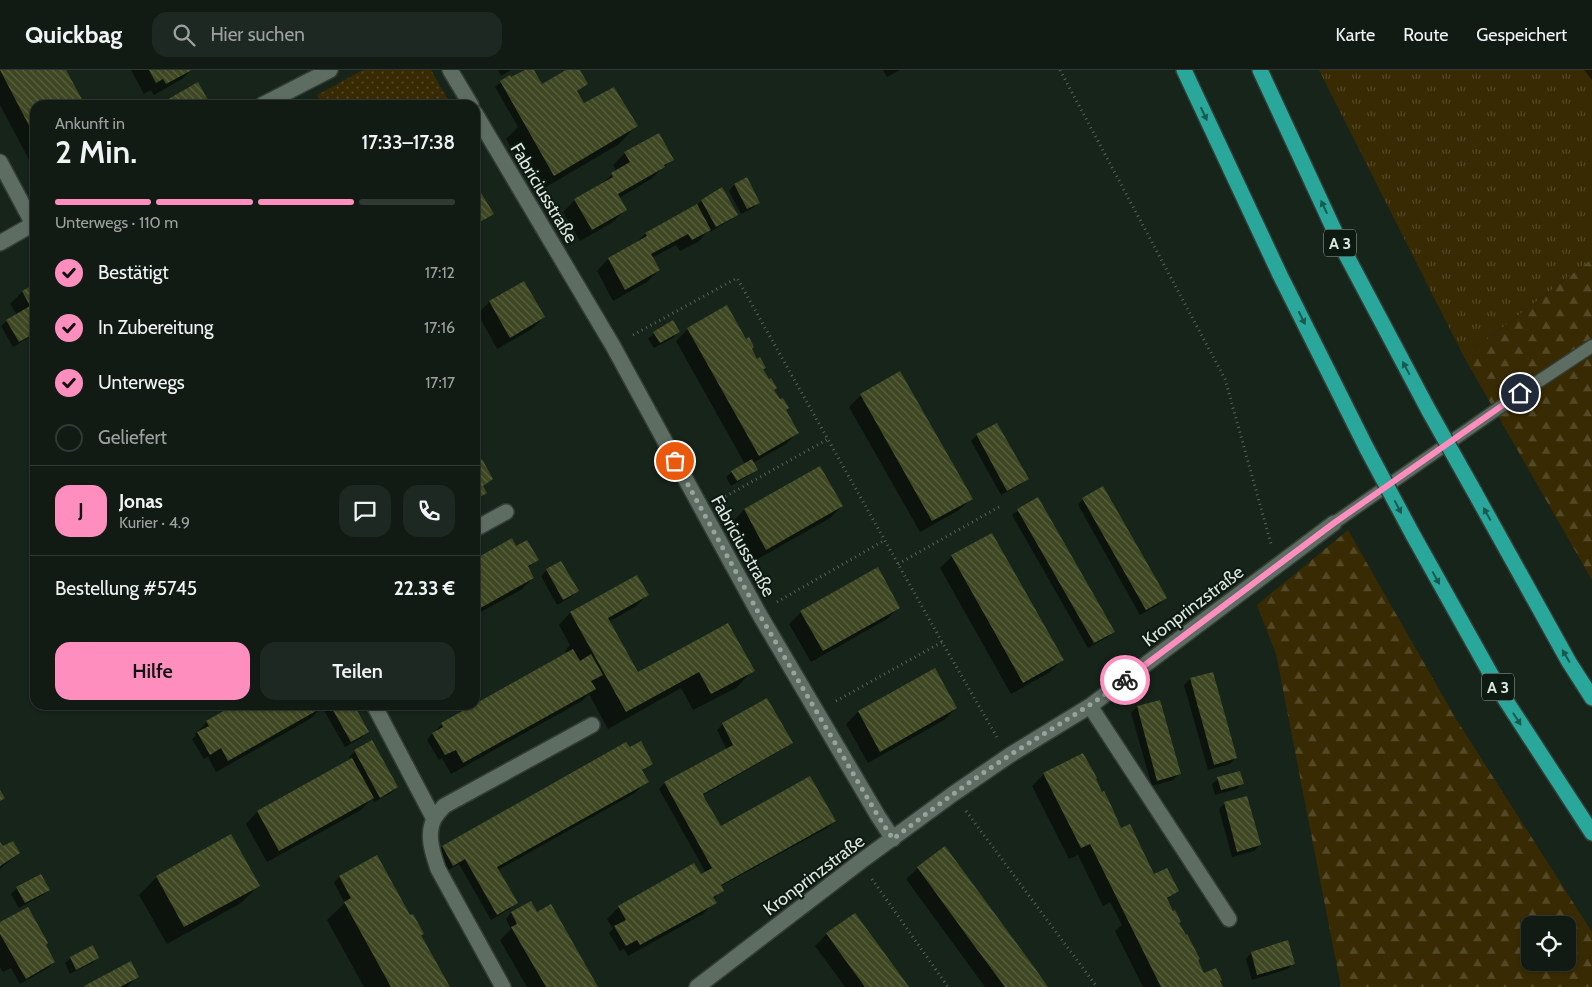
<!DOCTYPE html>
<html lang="de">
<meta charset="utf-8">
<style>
:root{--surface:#111b14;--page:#1e2822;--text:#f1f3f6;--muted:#9ca1a0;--line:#303934;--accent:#fd8ebe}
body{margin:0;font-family:Cabin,sans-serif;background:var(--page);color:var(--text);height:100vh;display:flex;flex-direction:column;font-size:19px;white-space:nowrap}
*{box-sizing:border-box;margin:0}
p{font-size:16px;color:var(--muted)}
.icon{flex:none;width:28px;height:28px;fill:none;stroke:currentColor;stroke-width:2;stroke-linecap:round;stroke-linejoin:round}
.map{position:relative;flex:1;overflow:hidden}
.drawer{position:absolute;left:30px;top:30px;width:450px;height:610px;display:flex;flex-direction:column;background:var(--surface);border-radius:15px;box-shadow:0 1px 4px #0004,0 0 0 1px var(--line)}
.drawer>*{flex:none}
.controls{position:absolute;left:1521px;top:846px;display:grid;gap:10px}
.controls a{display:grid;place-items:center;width:55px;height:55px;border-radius:10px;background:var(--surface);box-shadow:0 1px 4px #0004,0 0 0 1px var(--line);font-size:25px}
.pin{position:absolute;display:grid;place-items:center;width:42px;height:42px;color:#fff;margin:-21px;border:2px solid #fff;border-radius:50%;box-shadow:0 1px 5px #0007}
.courier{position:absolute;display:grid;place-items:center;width:50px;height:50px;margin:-25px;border:4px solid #fd8ebe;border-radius:50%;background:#fff;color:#222;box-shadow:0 1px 6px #0007}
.headline em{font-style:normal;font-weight:600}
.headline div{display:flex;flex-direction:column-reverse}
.headline{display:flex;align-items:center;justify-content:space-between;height:85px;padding:0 25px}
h1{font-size:32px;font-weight:600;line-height:38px}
.bar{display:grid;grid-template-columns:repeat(4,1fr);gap:8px 5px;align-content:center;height:60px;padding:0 25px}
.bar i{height:6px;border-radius:4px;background:var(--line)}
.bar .active{background:var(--accent)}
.bar p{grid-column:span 4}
.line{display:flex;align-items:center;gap:12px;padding:0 25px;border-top:1px solid var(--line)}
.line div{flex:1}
.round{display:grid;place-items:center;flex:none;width:52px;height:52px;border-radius:15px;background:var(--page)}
ol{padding:0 25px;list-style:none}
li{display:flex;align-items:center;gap:15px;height:55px}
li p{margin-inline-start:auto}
li .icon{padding:5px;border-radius:50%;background:var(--accent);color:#111;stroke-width:4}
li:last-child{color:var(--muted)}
li i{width:28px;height:28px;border:2px solid var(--line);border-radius:50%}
.button{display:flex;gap:10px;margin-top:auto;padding:10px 25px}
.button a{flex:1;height:58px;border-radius:15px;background:var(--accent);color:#111;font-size:20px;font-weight:600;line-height:58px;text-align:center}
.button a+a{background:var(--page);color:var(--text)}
header{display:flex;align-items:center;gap:30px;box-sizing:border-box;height:70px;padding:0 25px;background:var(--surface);border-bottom:1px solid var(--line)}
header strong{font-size:24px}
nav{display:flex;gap:28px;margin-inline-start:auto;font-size:18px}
.search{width:350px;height:45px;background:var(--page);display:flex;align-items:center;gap:12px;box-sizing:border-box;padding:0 18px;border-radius:15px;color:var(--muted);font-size:19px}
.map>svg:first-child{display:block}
</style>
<header>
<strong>Quickbag</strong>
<div class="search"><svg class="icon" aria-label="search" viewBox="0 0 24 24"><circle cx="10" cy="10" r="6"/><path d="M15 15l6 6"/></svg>Hier suchen</div>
<nav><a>Karte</a><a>Route</a><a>Gespeichert</a></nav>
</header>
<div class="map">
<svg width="1592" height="917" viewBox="0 0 1592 917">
<defs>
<pattern id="grass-tufts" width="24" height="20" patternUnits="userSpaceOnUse" patternTransform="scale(1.25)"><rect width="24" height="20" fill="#382a02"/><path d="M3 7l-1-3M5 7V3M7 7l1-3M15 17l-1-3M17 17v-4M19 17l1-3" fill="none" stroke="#544927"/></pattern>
<pattern id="forest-firs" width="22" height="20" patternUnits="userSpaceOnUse" patternTransform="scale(1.25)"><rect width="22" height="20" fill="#382a02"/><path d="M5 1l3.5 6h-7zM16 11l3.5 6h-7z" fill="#544927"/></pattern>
<pattern id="park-dots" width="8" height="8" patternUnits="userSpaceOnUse" patternTransform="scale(1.25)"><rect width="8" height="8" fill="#382a02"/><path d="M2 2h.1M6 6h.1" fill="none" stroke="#544927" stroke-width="1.8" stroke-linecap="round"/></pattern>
<pattern id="building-back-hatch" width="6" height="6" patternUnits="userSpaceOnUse" patternTransform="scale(1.25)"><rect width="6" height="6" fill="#3e4722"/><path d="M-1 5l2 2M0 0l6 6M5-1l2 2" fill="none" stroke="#596242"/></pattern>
</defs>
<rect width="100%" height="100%" fill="#17241a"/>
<!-- grass -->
<path fill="url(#grass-tufts)" d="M1319 0H1591L1592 2V189L1464 287Z"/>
<!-- forest -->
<path fill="url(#forest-firs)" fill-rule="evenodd" d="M1592 189V510L1464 287Z
M1348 460 1456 649 1592 862V917H1341L1276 584 1257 535ZM1530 855H1568V892H1530Z"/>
<!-- park -->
<path fill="url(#park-dots)" d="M363 0H431L451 35H323L317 25Z"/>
<!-- shadow -->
<path fill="#0007" d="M0 0H65L84 35H35V101L0 35Z
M131 0H192L182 9 154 25 151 20 144 24Z
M498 0H511L501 6Z
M527 0H533L542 16 569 0H578L586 14 576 22 584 35 636 56 619 74 536 123 506 69 518 57 495 17 501 12 511 9Z
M883 0H900L887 7Z
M1584 0H1592V10Z
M659 65 672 89 651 109 619 128 625 140 613 152 580 171 563 142 575 130 600 116 616 101 613 95 625 83Z
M747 109 759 132 753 138 741 144 729 121 734 115Z
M475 115 492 143 475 158Z
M701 131 736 144 730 150 710 162 709 160 698 172 680 181 676 175 652 188 659 200 647 212 613 231 597 201 608 189 634 175 645 164 697 135Z
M524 212 544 247 532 259 497 279 478 244 489 232Z
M35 215V264L13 277 1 256 7 251 17 245 10 234 22 222Z
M688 259 750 280 798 362 786 374 753 393 756 399 750 405 731 416 726 407 732 402 745 394 676 271Z
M678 262 673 268 654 278 648 269 654 263Z
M861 325 971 429 959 440 920 462 849 337Z
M997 354 1027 408 1021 414 1001 425 971 371 977 365Z
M475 394 492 409 482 417 485 423 475 434Z
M820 397 842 436 830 448 754 491 732 452 744 440Z
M1083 429 1165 528 1160 534 1140 545 1078 435Z
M1018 440 1114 562 1108 567 1088 578 1012 445Z
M952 486 1062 590 1050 602 1011 624 940 498Z
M475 490H537L527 498 533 508 521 520 475 545Z
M561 492 577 521 571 527 557 535 541 506 547 500Z
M637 507 647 525 635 537 608 552 637 604 753 600 736 618 693 640 681 618 608 659 589 624 582 631 451 704 442 688 439 690 427 670 430 666 442 654 567 584 565 581 570 575 559 555 570 543Z
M899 537 887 549 811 592 789 554 801 542Z
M934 600 956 638 944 650 868 693 846 654 858 642Z
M1212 603 1235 688 1230 694 1208 700 1184 615 1190 609Z
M767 630 791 673 785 678 702 726 720 758 834 751 829 757 721 816 723 820 713 829 715 832 703 844 628 886 624 879 620 881 609 863 613 859 607 849 619 837 706 803 659 719 665 713 727 680 717 660 723 654Z
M1159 631 1179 704 1173 710 1152 716 1131 643 1137 637Z
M237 635H352L367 662 361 668 345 677 322 637 310 649 216 702 208 687 204 689 192 669 196 666 195 664 207 652Z
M372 672 397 717 391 723 374 732 372 728 361 740 267 792 246 754 257 742 351 690 349 687 355 681Z
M652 693 642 701 647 711 635 723 498 800 516 833 510 839 491 850 459 794 447 801 437 782 442 777Z
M1044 704 1094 709 1120 760 1153 804 1177 821 1166 830 1204 905 1215 899 1223 917H1143L1115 861 1122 855 1110 832 1103 836 1078 785 1069 789 1032 716Z
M1218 709 1242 713 1237 719 1215 725 1212 714Z
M1225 733 1260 775 1254 781 1232 787 1219 739Z
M231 766 259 815 241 833 167 874 139 825 157 807Z
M0 775 2 779 19 783 0 799Z
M376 787 420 866 449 917H364L327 850 345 833 334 813 339 807Z
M918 798 1047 917H985L906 809Z
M17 818 49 820 43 825 19 838 11 824Z
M531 832 537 844 597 917H527L500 870 511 859 506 849 511 843Z
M0 854 44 875 54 892 48 898 20 914 11 898 3 902 0 897Z
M827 864 907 917H845L815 876Z
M1251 883 1293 893 1288 899 1252 910 1246 889Z
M71 888H98L92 893 70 904 65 893Z
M130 893 137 906 127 917H85Z"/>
<!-- building -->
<path fill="url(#building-back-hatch)" d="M0 0H66L85 35H35V67Z
M149 0H192L166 14 163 9 156 13Z
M525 0H534L542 14 566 0H580L588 14 577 21 584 33 614 17 638 56 554 106 500 11 510 5 511 7Z
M198 12 208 30 199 35H158Z
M659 63 674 90 664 95 665 97 618 124 627 140 592 160 574 129 613 107 611 103 630 92 624 82Z
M747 107 760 133 747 139 734 114Z
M475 113 494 144 475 155Z
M722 117 738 145 716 157 701 130Z
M697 134 711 160 692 170 688 164 651 184 660 200 625 220 608 188 647 166 645 163Z
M524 211 545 247 510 268 489 231Z
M35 214V263L19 272 6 250 30 236 22 221Z
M727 235 746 269 749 267 754 277 752 279 757 289 760 287 766 298 763 299 769 309 771 308 777 318 774 320 780 329 783 328 789 338 786 340 799 363 759 386 687 258Z
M673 250 680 262 660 273 653 262Z
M900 301 973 429 932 451 860 324Z
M997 353 1029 409 1007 421 976 364Z
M482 389 493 409 483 416 487 423 475 430V393Z
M752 389 758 400 737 411 731 401Z
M820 396 843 436 766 480 744 439Z
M1103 416 1167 528 1146 540 1082 428Z
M1038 427 1115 562 1094 573 1017 439Z
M992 463 1064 590 1023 613 951 485Z
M512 468 516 476 527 470 539 490 528 496 534 508 475 541V489Z
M561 491 579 521 563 530 546 499Z
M878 497 900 538 823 581 800 541Z
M637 505 649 525 608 548 638 602 728 553 755 601 711 624 699 602 626 642 570 542Z
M573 579 580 591 591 584 603 605 591 611 596 619 463 693 456 680 445 685 432 663 443 657 441 653Z
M935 598 957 638 880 682 858 641Z
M1213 602 1237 688 1214 695 1190 608Z
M767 628 793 673 703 724 705 729 721 756 810 706 836 751 721 815 724 821 713 827 717 833 640 875 637 870 626 876 614 856 626 850 618 836 694 793 701 804 712 798 664 712 733 675 722 653Z
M1160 630 1181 704 1157 711 1137 636Z
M234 635H322L323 637 228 691 221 678 210 685 197 662 209 656 206 651Z
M330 635H354L369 662 351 672Z
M372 670 398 717 380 728 354 680Z
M641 671 653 694 642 700 649 712 497 797 518 833 497 845 465 789 453 796 442 776 626 672 630 677Z
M1083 683 1097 708 1096 709 1102 722 1104 721 1110 733 1121 758 1130 754 1154 804 1167 798 1179 821 1167 828 1173 841 1175 840 1181 852 1179 853 1186 865 1187 864 1200 889 1198 890 1204 903 1216 898 1222 910 1220 911 1223 917H1161L1090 774 1081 778 1043 703Z
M352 688 374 728 279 781 257 741Z
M1240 701 1244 714 1221 720 1217 707Z
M0 720 5 728 0 731Z
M1247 726 1261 775 1237 782 1224 732Z
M231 764 260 816 184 857 156 806Z
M13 771 20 783 0 796V772L3 776Z
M945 776 1034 897 1048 917H1005L970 870 917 797Z
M377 785 410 845 413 844 418 853 424 864 421 865 450 917H391L344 832 351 828 339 806Z
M41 804 50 820 25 833 16 817Z
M531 831 537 842 551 834 598 917H546L511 857 517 854 511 842Z
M28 837 48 873 46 875 55 892 26 909 0 864V852Z
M855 843 888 888 909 917H865L843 887 826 863Z
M1288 870 1295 894 1257 905 1251 882Z
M93 875 99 888 76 900 70 887Z
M131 891 139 907 120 917H85L84 916Z"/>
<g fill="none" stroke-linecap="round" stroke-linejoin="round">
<!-- service casing -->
<g stroke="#333d35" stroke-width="15">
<path id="service" d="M1334 453 1506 333 1592 276"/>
</g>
<!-- minor casing -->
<g stroke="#333d35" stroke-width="18">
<path id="minor" d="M450 0 471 35
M262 35 330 0
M475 43 613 276 758 542 878 746 893 769
M0 92 33 154
M0 173 35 153
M475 459 506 442
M374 635 434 749
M1090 636 1229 849
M503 917 438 799C433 784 426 765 434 749 436 745 441 740 444 736L592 655
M697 917 860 792 953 724 1010 685 1090 636 1334 453"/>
</g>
<!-- motorway casing -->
<g stroke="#333d35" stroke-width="18">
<path id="motorway" d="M1184 0 1280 205 1367 379
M1260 0 1342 177 1429 341
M1474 421 1569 592 1592 628
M1413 465 1503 626 1592 763"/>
</g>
<!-- path -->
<path stroke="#58635a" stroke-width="3" stroke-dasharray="1 4" stroke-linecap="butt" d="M1060 0 1225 309 1271 474
M633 265 737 208 942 572
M721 429 828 369
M898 494 999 437
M777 532 885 470
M836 631 942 572 998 669
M966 741 1097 917
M872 809 948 917"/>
<!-- service -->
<use href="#service" stroke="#5e6d62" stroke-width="12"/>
<!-- minor -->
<use href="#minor" stroke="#5e6d62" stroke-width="15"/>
<!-- motorway -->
<use href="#motorway" stroke="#28a79a" stroke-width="15"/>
<!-- motorway-bridge casing -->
<g stroke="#333d35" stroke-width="18" stroke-linecap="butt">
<path id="motorway-bridge" d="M1429 341 1474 421
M1367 379 1413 465"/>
</g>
<!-- motorway-bridge -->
<use href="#motorway-bridge" stroke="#28a79a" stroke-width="15"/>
</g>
<!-- one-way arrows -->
<defs><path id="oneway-solid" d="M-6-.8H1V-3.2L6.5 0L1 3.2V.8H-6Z" transform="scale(1.25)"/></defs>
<g fill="#19594f">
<use href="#oneway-solid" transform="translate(1204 44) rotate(65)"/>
<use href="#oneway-solid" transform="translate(1324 137) rotate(-115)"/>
<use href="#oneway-solid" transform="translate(1302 248) rotate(63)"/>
<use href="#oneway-solid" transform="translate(1406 298) rotate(-118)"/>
<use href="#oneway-solid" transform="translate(1398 437) rotate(62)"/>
<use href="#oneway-solid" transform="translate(1487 444) rotate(-119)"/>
<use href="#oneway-solid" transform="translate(1436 508) rotate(61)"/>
<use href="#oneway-solid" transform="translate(1566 586) rotate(-120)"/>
<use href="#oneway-solid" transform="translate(1517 649) rotate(57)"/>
</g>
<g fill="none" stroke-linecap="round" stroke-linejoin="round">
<!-- done -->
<path stroke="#98a39b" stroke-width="5" stroke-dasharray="0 9" d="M675 391 758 542 878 746 893 769C931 740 970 711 1010 685 1049 660 1088 638 1125 610"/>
<!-- route -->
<path stroke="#fd8ebe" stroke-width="6" d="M1125 610 1334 453 1520 323"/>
</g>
<g text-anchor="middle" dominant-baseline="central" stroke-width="4" stroke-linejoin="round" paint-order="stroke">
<!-- shield labels -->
<g fill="#0d1a11" stroke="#9faaa2" stroke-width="1">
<rect x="1324" y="159.5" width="32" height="27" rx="4"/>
<rect x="1482" y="603.5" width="32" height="27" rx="4"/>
</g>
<g font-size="16" font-weight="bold" fill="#dee7e0">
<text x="1340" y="173">A 3</text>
<text x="1498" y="617">A 3</text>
</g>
<!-- street labels -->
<g font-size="18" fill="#dee7e0" stroke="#0d1a11">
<text transform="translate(544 123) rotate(59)">Fabriciusstraße</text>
<text transform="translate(743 476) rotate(61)">Fabriciusstraße</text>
<text transform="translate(1193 536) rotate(-37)">Kronprinzstraße</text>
<text transform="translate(814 805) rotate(-37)">Kronprinzstraße</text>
</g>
</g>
</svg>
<div class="controls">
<a><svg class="icon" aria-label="locate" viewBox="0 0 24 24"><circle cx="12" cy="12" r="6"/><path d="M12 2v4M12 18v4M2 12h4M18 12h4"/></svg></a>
</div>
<div class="pin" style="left:675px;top:391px;background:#ea580c"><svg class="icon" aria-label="bag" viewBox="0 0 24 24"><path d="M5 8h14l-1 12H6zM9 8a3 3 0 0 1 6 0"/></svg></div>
<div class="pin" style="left:1520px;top:323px;background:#1f2937"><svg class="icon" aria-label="home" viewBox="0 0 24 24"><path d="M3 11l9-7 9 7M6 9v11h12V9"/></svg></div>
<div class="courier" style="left:1125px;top:610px"><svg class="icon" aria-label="bike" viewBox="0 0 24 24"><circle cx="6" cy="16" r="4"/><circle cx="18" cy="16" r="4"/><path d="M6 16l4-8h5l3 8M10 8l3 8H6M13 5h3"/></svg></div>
<section class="drawer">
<div class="headline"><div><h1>2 Min.</h1><p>Ankunft in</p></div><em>17:33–17:38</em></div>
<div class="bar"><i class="active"></i><i class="active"></i><i class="active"></i><i></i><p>Unterwegs · 110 m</p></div>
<ol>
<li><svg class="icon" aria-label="check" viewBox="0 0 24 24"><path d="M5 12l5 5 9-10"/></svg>Bestätigt<p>17:12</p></li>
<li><svg class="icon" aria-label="check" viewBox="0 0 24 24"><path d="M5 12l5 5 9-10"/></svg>In Zubereitung<p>17:16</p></li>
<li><svg class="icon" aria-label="check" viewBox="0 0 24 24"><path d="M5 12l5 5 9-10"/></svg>Unterwegs<p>17:17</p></li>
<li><i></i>Geliefert</li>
</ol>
<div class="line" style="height:90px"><b class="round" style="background:var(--accent);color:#111">J</b><div><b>Jonas</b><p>Kurier · 4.9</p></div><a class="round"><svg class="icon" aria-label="chat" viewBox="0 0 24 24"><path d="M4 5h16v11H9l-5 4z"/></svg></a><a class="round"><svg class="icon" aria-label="phone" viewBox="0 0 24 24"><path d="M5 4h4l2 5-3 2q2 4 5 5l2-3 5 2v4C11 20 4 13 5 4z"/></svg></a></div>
<div class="line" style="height:65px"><div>Bestellung #5745</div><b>22.33 €</b></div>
<div class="button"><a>Hilfe</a><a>Teilen</a></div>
</section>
</div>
